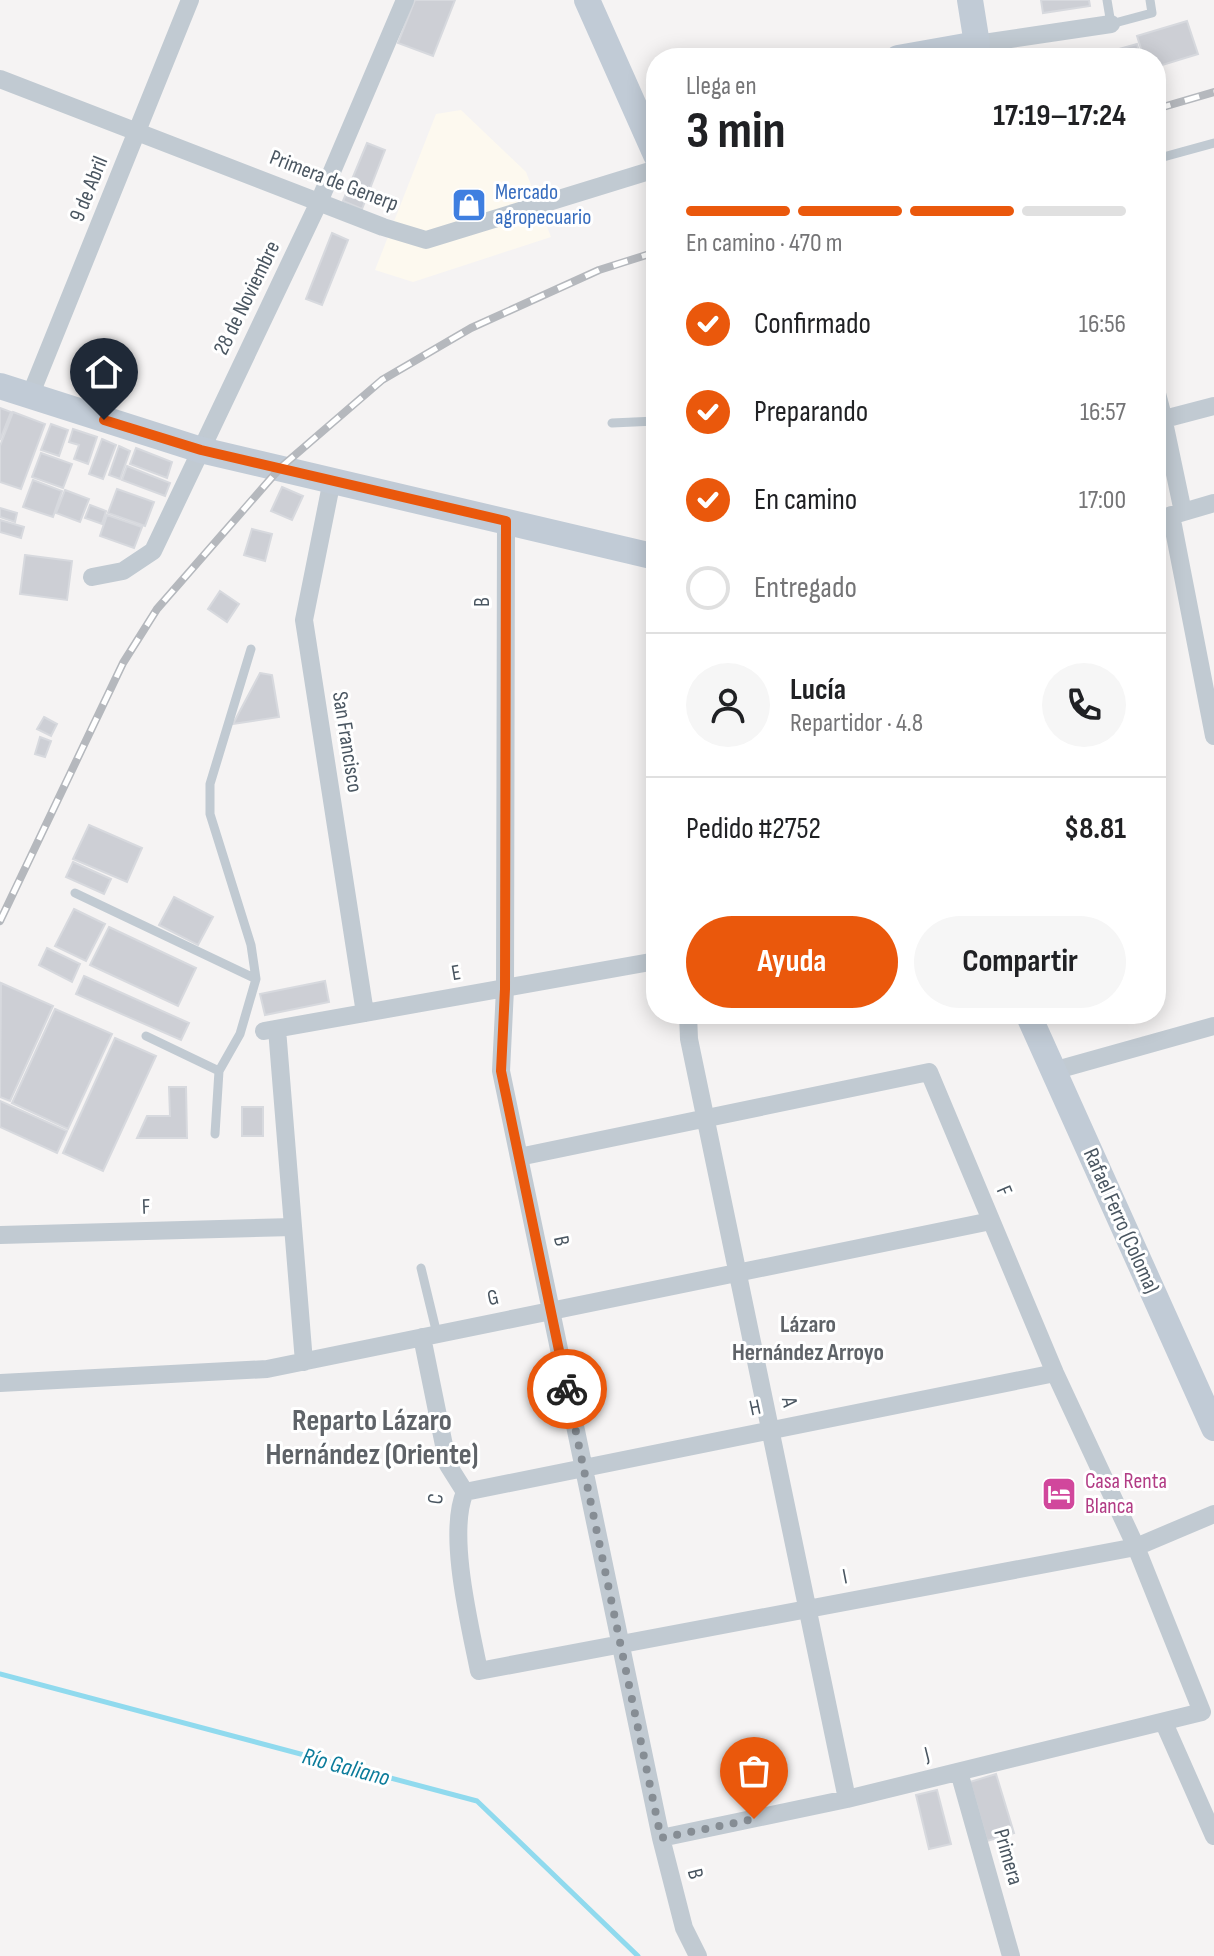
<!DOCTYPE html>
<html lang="es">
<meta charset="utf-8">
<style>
:root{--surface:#fff;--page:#f6f6f6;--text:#202124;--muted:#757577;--line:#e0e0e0;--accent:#ea580c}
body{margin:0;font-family:"Sofia Sans Condensed",sans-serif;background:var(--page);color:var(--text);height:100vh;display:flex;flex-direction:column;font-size:30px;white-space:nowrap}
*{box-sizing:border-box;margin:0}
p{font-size:26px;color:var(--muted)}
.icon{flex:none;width:44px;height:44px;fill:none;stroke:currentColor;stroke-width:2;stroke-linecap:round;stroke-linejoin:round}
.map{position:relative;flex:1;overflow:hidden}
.sheet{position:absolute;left:646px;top:48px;width:520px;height:976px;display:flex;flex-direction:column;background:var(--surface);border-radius:32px;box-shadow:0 4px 20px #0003}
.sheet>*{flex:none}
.pin{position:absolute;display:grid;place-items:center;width:68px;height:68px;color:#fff;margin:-82px -34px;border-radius:50% 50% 50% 0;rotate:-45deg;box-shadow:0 0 8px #0007}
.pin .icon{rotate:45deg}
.courier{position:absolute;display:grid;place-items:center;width:80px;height:80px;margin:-40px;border:6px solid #ea580c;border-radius:50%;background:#fff;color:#222;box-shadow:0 2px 10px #0007}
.head em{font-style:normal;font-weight:700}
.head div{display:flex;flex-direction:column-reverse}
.head{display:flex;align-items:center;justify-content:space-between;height:136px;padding:0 40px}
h1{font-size:52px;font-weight:700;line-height:60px}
.bar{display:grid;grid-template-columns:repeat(4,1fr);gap:12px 8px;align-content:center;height:96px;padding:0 40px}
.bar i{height:10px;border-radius:6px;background:var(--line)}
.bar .active{background:var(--accent)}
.bar p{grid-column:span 4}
.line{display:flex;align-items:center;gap:20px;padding:0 40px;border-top:2px solid var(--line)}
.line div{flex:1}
.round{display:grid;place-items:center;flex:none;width:84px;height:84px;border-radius:42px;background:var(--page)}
ol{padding:0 40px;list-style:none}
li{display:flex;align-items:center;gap:24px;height:88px}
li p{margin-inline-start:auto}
li .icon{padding:8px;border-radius:50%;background:var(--accent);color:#fff;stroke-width:4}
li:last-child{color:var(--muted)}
li i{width:44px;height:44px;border:4px solid var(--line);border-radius:50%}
.action{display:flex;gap:16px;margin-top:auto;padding:16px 40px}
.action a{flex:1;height:92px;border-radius:48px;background:var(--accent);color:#fff;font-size:32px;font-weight:700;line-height:92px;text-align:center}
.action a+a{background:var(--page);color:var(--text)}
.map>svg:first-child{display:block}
</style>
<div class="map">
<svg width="1214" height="1956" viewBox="0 0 1214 1956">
<rect width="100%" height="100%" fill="#f5f3f3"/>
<!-- commercial -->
<path fill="#fdf9ef" d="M461 110 526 172 551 237 413 282 375 270 436 114Z"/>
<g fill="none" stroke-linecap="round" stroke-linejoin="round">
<!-- stream -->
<path stroke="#90daee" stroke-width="5" d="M0 1674 477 1801 638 1956"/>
</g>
<!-- building -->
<path fill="#cdcfd5" stroke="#d7d9de" stroke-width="2" d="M415 0H455L433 56 398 43Z
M1041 0H1089L1090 6 1043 13Z
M1187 21 1198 54 1156 67V58H1144L1137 36Z
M1137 44 1141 58H1121L1119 49Z
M367 143 385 150 362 209 343 201Z
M332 233 348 240 322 305 306 299Z
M0 408 11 412 0 440Z
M13 412 45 424 21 489 0 482V446Z
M51 424 68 430 59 456 41 450Z
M73 429 97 437 88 464 74 459 79 445 69 442Z
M102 439 116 445 103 479 89 474Z
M119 446 130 451 120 479 109 475Z
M136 448 172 462 167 478 130 464Z
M41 453 72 464 63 488 32 477Z
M127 466 170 483 165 496 122 480Z
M33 480 62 491 53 517 23 507Z
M282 487 303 496 292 520 271 511Z
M117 489 154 502 145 526 108 513Z
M65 490 89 499 80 522 56 513Z
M90 505 106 511 102 524 85 518Z
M0 508 17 513 15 522 0 517Z
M107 515 142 527 134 548 100 536Z
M0 520 24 527 21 538 0 532Z
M252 529 272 534 265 561 244 555Z
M25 555 72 561 67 600 20 594Z
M220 591 239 604 227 622 208 609Z
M260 673 272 675 279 717 233 724Z
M44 717 57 724 51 736 37 729Z
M40 737 51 741 45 757 35 754Z
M89 825 142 848 127 882 73 859Z
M73 862 111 879 104 894 66 877Z
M174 897 213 917 198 945 159 925Z
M74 909 105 924 86 961 55 946Z
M109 927 196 968 178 1006 90 965Z
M47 948 80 964 72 982 39 965Z
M84 976 189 1023 181 1040 76 994Z
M325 981 329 1002 265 1015 260 994Z
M1 983 53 1006 10 1101 0 1097Z
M55 1009 112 1034 68 1129 12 1103Z
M115 1038 156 1056 103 1171 63 1153Z
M169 1087H186L187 1138H137L147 1116H170Z
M0 1101 67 1131 57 1153 0 1127Z
M242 1107H263V1136H242Z
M996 1774 1014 1833 987 1841 970 1782Z
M937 1790 951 1844 929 1849 916 1795Z"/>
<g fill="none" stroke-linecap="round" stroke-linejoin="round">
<!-- lane -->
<path stroke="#c1cad2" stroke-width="9" d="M1107 0 1111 24 1152 13 1150 0
M1156 159 1214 143
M1156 372 1168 418
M612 423 656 421
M75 893 256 979
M146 1036 219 1071
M215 1134 219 1071 240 1034 256 979 251 945 210 814V784L251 649
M421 1268 437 1334"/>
<!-- street -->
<path stroke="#c1cad2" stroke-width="18" d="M977 44 1111 24
M0 79 383 227 426 240 656 169
M30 396 190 0
M332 480 304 620 365 1013
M1183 512 1164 422 1168 418 1214 406
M1171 515 1214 736
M1156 520 1214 503
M506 521 505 989 501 1071 661 1838 684 1928 698 1956
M92 577 123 571 153 551 319 202 405 0
M688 1014 689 1039 847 1799
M277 1029 304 1362
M264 1031 656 961
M1053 1071 1214 1026
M519 1157 929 1072 1055 1373 1136 1547 1202 1712 847 1799 661 1838
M0 1235 293 1227
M422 1337 448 1465 465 1492
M0 1383 267 1369 991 1221
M465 1492C447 1533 470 1626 479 1671L1136 1547 1214 1514
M465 1492 1055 1373
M1164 1723 1214 1836
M959 1772 1011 1956"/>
<!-- secondary -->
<path stroke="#c1cbd6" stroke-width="26" d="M587 0 656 155
M898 58 977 44 970 0
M0 386 201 450 656 557
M1028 1014 1214 1428"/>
<!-- rail casing -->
<g stroke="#b5b8bd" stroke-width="8">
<path id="rail" d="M1156 109 1214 92
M0 921 123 663 157 609 280 468 382 380 471 328 599 270 656 252"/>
</g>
<!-- rail -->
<use href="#rail" stroke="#fff" stroke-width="5" stroke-dasharray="15" stroke-linecap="butt"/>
</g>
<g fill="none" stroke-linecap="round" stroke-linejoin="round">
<!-- done -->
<path stroke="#868d94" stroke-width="8" stroke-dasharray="0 14.4" d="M567 1389 661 1838 754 1819"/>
<!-- route -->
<path stroke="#ea580c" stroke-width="10" d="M104 420 201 450 506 521 505 989 501 1071 567 1389"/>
</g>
<!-- icons -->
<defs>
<g id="shop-square" transform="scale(1.8)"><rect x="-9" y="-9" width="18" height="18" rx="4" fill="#3f7fe0" stroke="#fff"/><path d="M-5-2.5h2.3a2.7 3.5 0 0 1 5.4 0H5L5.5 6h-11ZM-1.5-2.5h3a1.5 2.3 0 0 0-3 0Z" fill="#fff"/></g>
<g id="hotel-square" transform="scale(1.8)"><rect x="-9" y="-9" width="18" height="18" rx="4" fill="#d1479c" stroke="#fff"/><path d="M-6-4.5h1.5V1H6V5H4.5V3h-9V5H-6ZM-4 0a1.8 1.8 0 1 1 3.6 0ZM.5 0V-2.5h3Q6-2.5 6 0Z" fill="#fff"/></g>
</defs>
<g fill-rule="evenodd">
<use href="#shop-square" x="469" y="205"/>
<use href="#hotel-square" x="1059" y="1494"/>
</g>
<g text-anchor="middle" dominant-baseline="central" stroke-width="6" stroke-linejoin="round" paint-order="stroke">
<!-- street labels -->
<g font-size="22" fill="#4a5661" stroke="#fff">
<text transform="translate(334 181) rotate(21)">Primera de Generp</text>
<text transform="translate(89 189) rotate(-68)">9 de Abril</text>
<text transform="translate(247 298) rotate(-64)">28 de Noviembre</text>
<text transform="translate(482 602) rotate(-90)">B</text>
<text transform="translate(347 742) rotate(81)">San Francisco</text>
<text transform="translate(456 973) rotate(-10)">E</text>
<text transform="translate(1004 1191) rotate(67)">F</text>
<text transform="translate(146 1207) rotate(-2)">F</text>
<text transform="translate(1121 1221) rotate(66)">Rafael Ferro (Coloma)</text>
<text transform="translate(561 1241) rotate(78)">B</text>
<text transform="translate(493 1298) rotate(-12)">G</text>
<text transform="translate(789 1402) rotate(78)">A</text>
<text transform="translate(755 1408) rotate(-12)">H</text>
<text transform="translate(436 1499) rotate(-83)">C</text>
<text transform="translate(845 1577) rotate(-11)">I</text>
<text transform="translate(927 1755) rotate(-14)">J</text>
<text transform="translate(1008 1857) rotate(74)">Primera</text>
<text transform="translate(695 1874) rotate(76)">B</text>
</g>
<!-- shop labels -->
<g font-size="22" fill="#366cbe" stroke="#fff" text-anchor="start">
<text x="495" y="192">Mercado<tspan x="495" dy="25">agropecuario</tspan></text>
</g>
<!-- hotel labels -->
<g font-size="22" fill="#b23c85" stroke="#fff" text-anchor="start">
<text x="1085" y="1481">Casa Renta<tspan x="1085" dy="25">Blanca</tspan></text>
</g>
<!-- neighbourhood labels -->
<g font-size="24" font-weight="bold" fill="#5f6368" stroke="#fff">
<text x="808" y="1324">Lázaro<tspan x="808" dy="28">Hernández Arroyo</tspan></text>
</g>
<!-- water labels -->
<g font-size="24" font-style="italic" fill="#0c7c9b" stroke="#fff">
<text transform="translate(346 1767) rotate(15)">Río Galiano</text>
</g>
<!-- district labels -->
<g font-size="30" font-weight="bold" fill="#5f6368" stroke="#fff">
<text x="372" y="1421">Reparto Lázaro<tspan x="372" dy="34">Hernández (Oriente)</tspan></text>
</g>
</g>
</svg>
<div class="pin" style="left:754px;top:1819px;background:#ea580c"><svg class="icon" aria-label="bag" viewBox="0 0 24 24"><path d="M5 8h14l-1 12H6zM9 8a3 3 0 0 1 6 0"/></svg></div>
<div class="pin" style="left:104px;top:420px;background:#1f2937"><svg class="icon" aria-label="home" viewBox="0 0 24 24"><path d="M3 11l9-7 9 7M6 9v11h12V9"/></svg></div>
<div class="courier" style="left:567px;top:1389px"><svg class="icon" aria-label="bike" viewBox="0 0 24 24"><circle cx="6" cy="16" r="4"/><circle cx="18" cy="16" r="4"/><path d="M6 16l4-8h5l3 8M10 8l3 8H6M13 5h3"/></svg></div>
<section class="sheet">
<div class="head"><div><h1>3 min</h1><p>Llega en</p></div><em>17:19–17:24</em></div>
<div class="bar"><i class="active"></i><i class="active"></i><i class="active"></i><i></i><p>En camino · 470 m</p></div>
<ol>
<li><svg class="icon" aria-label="check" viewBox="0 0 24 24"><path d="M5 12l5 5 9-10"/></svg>Confirmado<p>16:56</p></li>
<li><svg class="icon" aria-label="check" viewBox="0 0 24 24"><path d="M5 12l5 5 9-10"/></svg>Preparando<p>16:57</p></li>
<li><svg class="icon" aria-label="check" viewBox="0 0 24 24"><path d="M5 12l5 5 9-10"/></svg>En camino<p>17:00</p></li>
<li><i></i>Entregado</li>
</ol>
<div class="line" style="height:144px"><a class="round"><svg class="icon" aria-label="person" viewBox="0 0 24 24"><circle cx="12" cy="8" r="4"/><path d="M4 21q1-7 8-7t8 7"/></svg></a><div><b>Lucía</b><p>Repartidor · 4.8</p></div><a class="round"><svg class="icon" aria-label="phone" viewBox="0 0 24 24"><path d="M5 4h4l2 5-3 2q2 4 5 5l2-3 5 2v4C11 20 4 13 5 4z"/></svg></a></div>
<div class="line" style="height:104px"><div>Pedido #2752</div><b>$8.81</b></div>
<div class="action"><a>Ayuda</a><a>Compartir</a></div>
</section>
</div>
